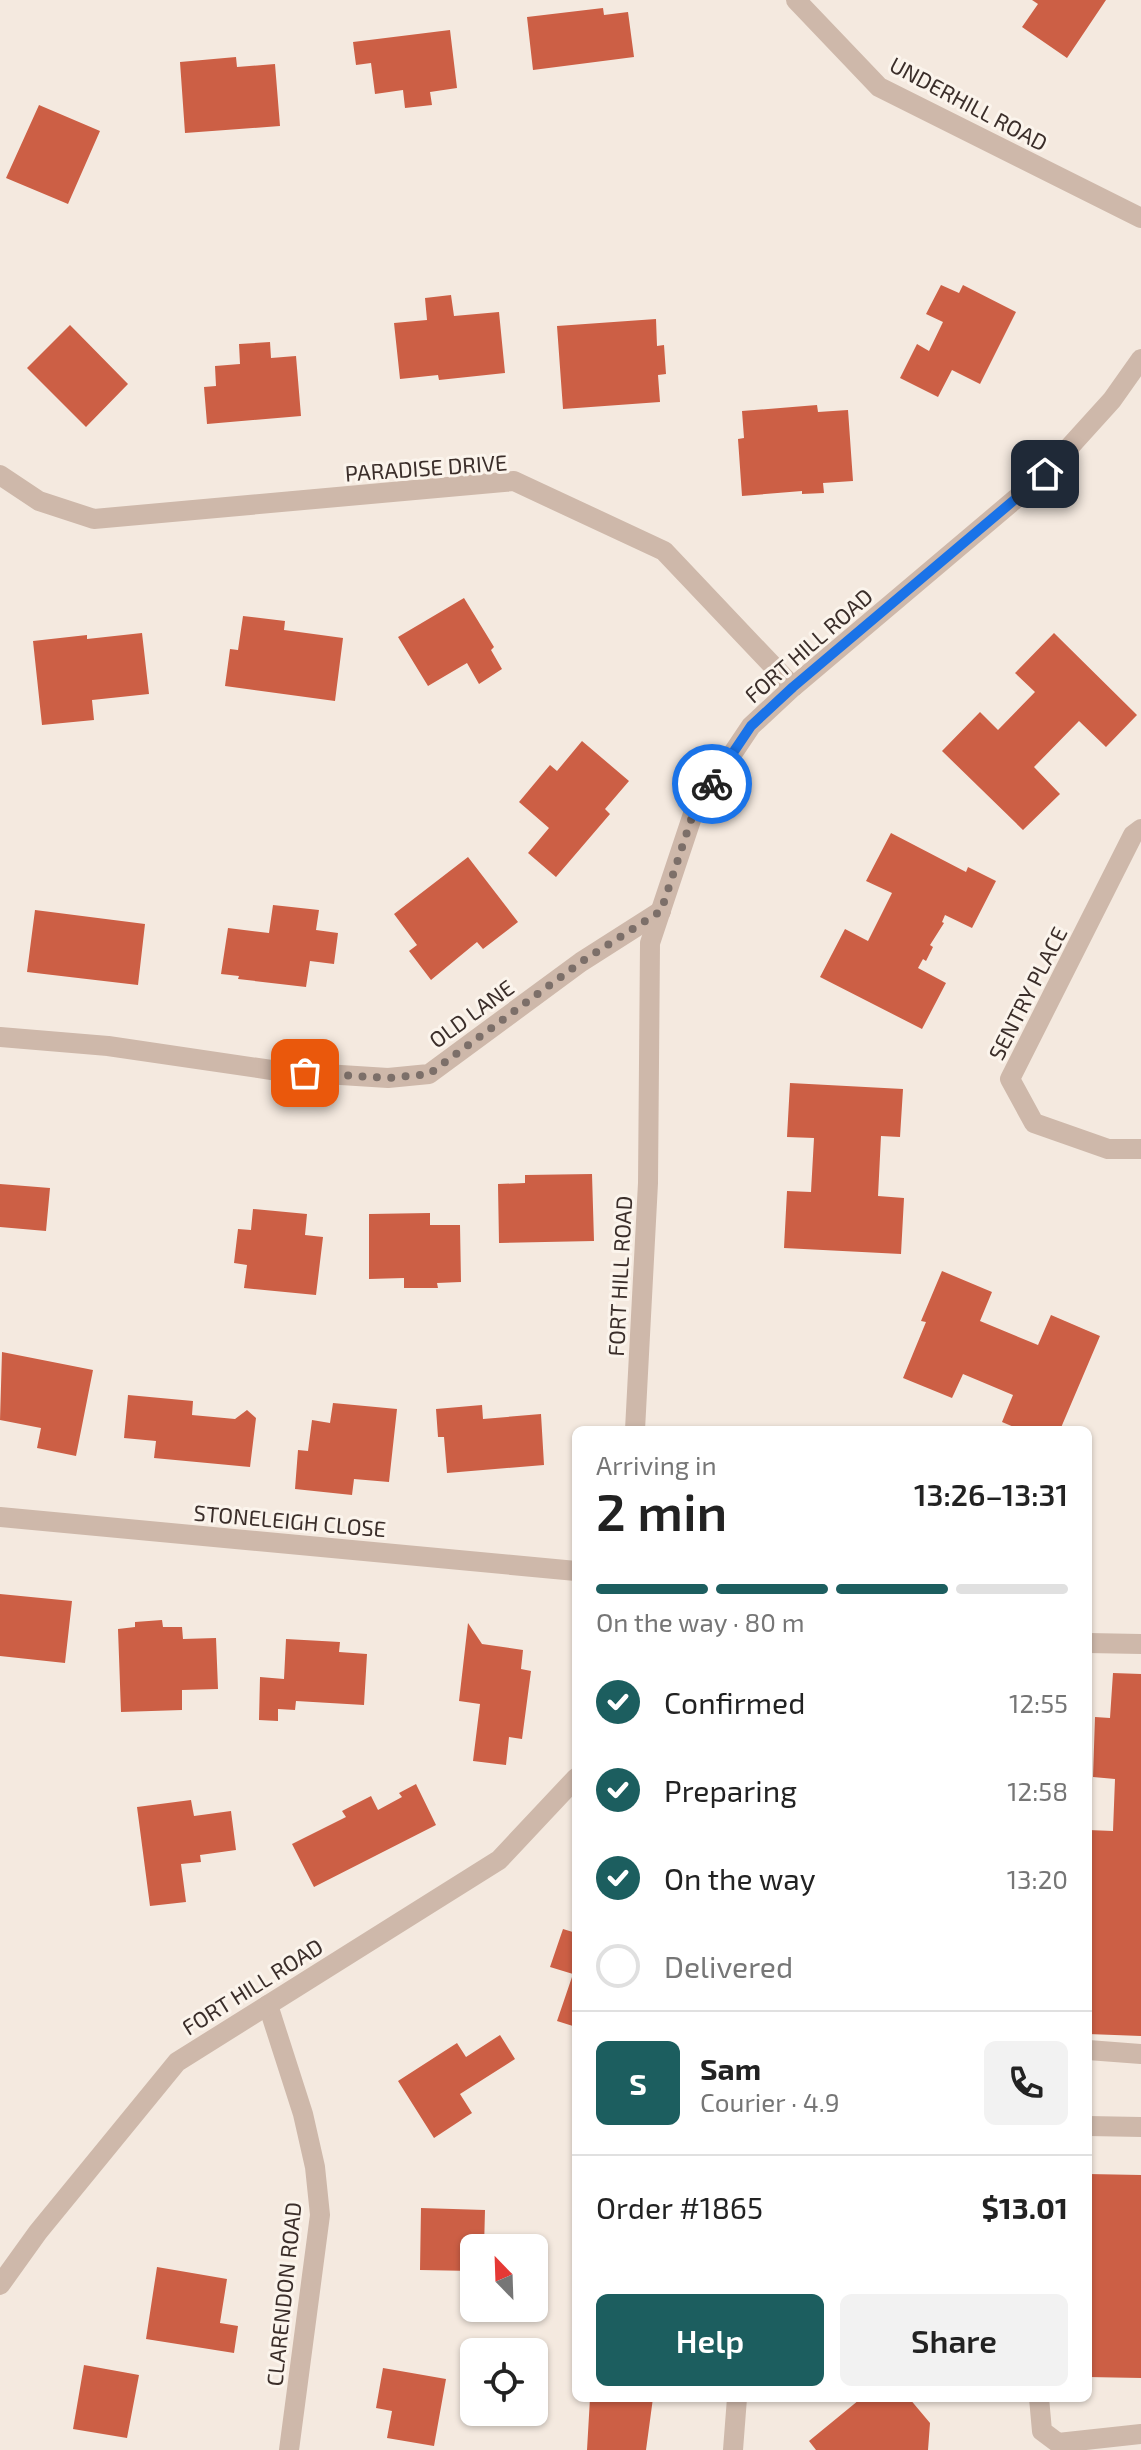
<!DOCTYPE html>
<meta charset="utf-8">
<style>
:root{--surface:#fff;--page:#f2f2f2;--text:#222;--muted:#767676;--line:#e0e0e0;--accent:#1c5e5f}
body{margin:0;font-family:"Exo 2",sans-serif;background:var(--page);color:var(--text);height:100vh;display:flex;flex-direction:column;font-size:30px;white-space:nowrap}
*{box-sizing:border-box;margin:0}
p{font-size:26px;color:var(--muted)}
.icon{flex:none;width:44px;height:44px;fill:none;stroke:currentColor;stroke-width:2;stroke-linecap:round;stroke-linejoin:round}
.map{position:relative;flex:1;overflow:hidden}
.details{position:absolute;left:572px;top:1426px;width:520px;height:976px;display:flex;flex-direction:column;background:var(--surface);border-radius:12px;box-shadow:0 2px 6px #0004}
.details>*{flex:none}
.needle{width:52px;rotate:337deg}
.tools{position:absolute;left:460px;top:2234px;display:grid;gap:16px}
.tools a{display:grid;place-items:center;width:88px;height:88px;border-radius:12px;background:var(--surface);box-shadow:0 2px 6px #0004;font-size:40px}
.pin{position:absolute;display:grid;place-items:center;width:68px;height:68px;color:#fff;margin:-34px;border-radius:16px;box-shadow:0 4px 12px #0006}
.courier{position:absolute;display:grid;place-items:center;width:80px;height:80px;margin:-40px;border:6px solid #1a73e8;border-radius:50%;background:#fff;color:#222;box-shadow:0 2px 10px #0007}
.overview em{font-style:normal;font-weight:600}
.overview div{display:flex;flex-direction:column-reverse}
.overview{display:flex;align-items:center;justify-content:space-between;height:136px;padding:0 24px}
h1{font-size:52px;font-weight:600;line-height:60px}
.bar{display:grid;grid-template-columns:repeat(4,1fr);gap:12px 8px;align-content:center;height:96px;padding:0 24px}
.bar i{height:10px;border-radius:6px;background:var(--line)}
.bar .selected{background:var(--accent)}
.bar p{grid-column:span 4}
.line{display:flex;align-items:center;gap:20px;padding:0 24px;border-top:2px solid var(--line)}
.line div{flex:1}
.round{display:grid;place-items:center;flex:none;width:84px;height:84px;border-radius:12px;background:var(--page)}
ol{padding:0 24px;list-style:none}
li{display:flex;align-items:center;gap:24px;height:88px}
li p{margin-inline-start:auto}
li .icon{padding:8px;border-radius:50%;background:var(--accent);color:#fff;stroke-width:4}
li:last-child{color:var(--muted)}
li i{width:44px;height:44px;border:4px solid var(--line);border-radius:50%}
.primary-button{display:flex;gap:16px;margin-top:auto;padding:16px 24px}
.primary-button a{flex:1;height:92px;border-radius:12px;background:var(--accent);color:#fff;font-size:32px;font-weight:600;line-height:92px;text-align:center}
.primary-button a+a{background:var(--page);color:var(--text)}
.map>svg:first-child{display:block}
</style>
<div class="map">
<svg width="1141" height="2450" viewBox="0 0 1141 2450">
<rect width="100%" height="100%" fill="#f4e9df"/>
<!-- building -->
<path fill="#cc5f45" d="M1032 0H1106L1067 58 1022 27 1038 4Z
M603 8 604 15 628 12 634 57 533 70 527 17Z
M450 30 457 88 430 92 432 105 405 108 403 90 375 94 371 63 356 65 353 42Z
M236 57 237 67 275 64 280 126 185 133 180 62Z
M39 105 100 131 68 204 6 178Z
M941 285 959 293 963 285 1016 312 980 384 952 370 938 397 900 378 917 344 929 351 943 322 926 314Z
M451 295 454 316 499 312 505 373 439 380 438 375 400 379 394 323 427 320 425 298Z
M656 319 657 346 664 345 666 374 658 375 660 402 563 409 557 326Z
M70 325 128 384 86 427 27 368Z
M270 342 271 358 296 356 301 416 207 424 204 387 216 386 215 366 240 364 239 344Z
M817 405 818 412 848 410 853 481 823 483 824 493 802 494V491L742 496 738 439 744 438 742 411Z
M464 598 494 647 491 650 502 669 479 684 467 663 428 686 398 637Z
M243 616 285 621 284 630 343 638 335 701 225 686 230 649 238 650Z
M142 633 149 694 92 700 94 720 42 725 33 641 87 635V639Z
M1054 633 1137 715 1106 747 1079 721 1034 767 1060 794 1023 830 942 751 980 712 998 730 1035 692 1015 673Z
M582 741 629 781 605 809 610 814 556 877 528 853 549 828 519 802 550 765 557 771Z
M891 833 966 872 968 867 996 881 972 928 945 915 942 922 944 923 930 945 933 947 926 961 923 959 918 968 946 983 922 1029 820 977 845 929 868 941 892 893 866 881Z
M468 857 518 922 483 949 477 942 431 980 409 951 417 945 394 914Z
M273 905 319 910 316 930 338 933 334 964 310 961 306 987 238 979 239 976 221 974 228 928 269 933Z
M35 910 145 924 138 985 27 972Z
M790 1083 903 1089 900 1137 881 1136 878 1196 904 1198 901 1254 784 1248 787 1191 811 1192 814 1138 787 1137Z
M592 1174 594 1241 499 1243 498 1184 525 1183V1175Z
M0 1184 50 1188 46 1231 0 1227Z
M253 1209 307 1214 305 1235 323 1237 316 1295 244 1288 247 1265 234 1263 238 1229 251 1230Z
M430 1213V1225H460L461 1282 437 1283 438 1288H404V1278L369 1279V1214Z
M942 1271 992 1292 980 1321 1038 1345 1051 1315 1100 1336 1060 1430H1021L1002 1422 1013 1395 963 1374 952 1398 903 1378 926 1322 921 1321Z
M2 1352 93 1370 76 1456 37 1448 41 1428 0 1420Z
M128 1395 193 1401 192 1415 235 1419 247 1410 256 1418 250 1467 154 1458 156 1441 124 1438Z
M333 1403 397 1409 389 1482 354 1479 352 1495 295 1489 298 1450 308 1451 312 1420 330 1423Z
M482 1405 483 1419 541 1414 544 1465 447 1473 444 1437H438L436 1409Z
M0 1594 72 1601 65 1663 0 1656Z
M162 1620 163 1627H182L183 1639 216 1638 218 1689 182 1690V1710L121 1712 118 1629 135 1627V1622Z
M468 1623 482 1644 523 1650 521 1669 531 1671 522 1739 509 1737 506 1765 473 1761 480 1704 459 1701Z
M286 1639 340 1642 339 1652 367 1654 364 1705 296 1701 295 1710 278 1709V1721L259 1720 260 1677 284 1679Z
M1113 1673 1141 1674V2036L1088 2034V1830L1113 1831 1115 1779 1093 1777 1095 1717 1110 1718Z
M416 1784 436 1825 314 1887 292 1844 346 1817 342 1811 371 1796 378 1810 402 1797 399 1793Z
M191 1800 194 1816 231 1811 236 1850 200 1855 201 1862 181 1864 186 1902 150 1906 137 1807Z
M563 1929 576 1933V2027L557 2021 573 1974 550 1967Z
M500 2035 515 2059 460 2094 472 2113 434 2138 398 2081 457 2043 466 2057Z
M1088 2174 1141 2175V2378L1088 2377Z
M421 2208 485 2210 484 2248H474V2271L420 2270Z
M157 2267 227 2279 220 2323 238 2326 234 2353 146 2339Z
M84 2365 139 2375 127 2438 73 2429Z
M383 2368 446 2379 434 2446 387 2438 392 2411 376 2408Z
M590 2398H653L646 2450H587Z
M857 2398H909L930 2423 928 2450H816L809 2441 859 2400Z"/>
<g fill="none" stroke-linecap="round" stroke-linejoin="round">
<!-- service -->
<path stroke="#ceb8aa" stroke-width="20" d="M1088 1643 1141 1644
M1088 2050 1141 2054
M1088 2126 1141 2127
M1039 2398 1042 2431 1058 2443 1141 2434"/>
<!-- minor -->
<path stroke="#ceb8aa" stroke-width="20" d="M0 475 39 501 94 519 514 481 664 551 793 687
M1141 829 1133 835 1010 1079 1034 1123 1108 1149H1141
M0 1037 108 1046 278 1071 388 1078 429 1074 581 962 661 911
M0 1517 576 1571
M268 2005 303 2114 315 2167 320 2215 289 2450
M733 2450 737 2398"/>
<!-- tertiary -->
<path stroke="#ceb8aa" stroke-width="20" d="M796 0 879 87 1141 218
M635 1430 648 1183 650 943 694 811 751 726 793 687 1045 474 1112 400 1141 359
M0 2285 38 2232 177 2062 499 1860 576 1778"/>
</g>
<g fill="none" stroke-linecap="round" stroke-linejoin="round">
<!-- done -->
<path stroke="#7c6f69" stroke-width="8" stroke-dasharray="0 14.4" d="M305 1073 388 1078 429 1074 581 962 661 911 694 811 712 784"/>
<!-- route -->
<path stroke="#1a73e8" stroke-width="10" d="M712 784 751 726 793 687 1045 474"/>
</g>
<g text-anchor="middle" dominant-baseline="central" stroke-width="6" stroke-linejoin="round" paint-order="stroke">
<!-- street labels -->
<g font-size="22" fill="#3b2e2a" stroke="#fbf4ec">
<text transform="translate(969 103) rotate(28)">UNDERHILL ROAD</text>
<text transform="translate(426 467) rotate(-4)">PARADISE DRIVE</text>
<text transform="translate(808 645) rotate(-41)">FORT HILL ROAD</text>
<text transform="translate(1027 993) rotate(-63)">SENTRY PLACE</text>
<text transform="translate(471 1013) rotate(-36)">OLD LANE</text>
<text transform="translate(619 1276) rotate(-87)">FORT HILL ROAD</text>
<text transform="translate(290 1520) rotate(5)">STONELEIGH CLOSE</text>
<text transform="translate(252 1986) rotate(-32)">FORT HILL ROAD</text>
<text transform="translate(283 2294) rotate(-84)">CLARENDON ROAD</text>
</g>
</g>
</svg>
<div class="tools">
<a><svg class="needle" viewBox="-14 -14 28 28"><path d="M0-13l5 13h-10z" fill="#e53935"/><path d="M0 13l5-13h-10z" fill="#767676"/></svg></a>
<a><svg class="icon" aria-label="locate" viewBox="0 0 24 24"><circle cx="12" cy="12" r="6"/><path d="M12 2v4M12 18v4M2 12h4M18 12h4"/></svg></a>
</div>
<div class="pin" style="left:305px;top:1073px;background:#ea580c"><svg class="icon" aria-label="bag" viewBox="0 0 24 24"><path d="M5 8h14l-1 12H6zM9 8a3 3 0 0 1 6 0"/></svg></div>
<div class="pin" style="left:1045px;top:474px;background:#1f2937"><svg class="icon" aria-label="home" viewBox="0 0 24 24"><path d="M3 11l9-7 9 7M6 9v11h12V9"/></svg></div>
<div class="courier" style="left:712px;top:784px"><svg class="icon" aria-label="bike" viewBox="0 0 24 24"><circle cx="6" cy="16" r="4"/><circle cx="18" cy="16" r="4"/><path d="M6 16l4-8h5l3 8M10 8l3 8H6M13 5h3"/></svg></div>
<section class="details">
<div class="overview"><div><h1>2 min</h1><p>Arriving in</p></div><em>13:26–13:31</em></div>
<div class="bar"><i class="selected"></i><i class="selected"></i><i class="selected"></i><i></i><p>On the way · 80 m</p></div>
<ol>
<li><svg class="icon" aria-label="check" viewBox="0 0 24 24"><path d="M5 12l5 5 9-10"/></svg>Confirmed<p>12:55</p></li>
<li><svg class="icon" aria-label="check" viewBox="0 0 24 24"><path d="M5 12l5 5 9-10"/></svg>Preparing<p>12:58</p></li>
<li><svg class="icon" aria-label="check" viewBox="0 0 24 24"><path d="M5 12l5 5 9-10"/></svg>On the way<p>13:20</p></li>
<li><i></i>Delivered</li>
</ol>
<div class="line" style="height:144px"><b class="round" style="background:var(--accent);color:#fff">S</b><div><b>Sam</b><p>Courier · 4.9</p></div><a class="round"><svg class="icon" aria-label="phone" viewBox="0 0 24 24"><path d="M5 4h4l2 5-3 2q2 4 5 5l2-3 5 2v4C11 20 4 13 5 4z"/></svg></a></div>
<div class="line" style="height:104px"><div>Order #1865</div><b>$13.01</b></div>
<div class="primary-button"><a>Help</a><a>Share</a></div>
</section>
</div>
